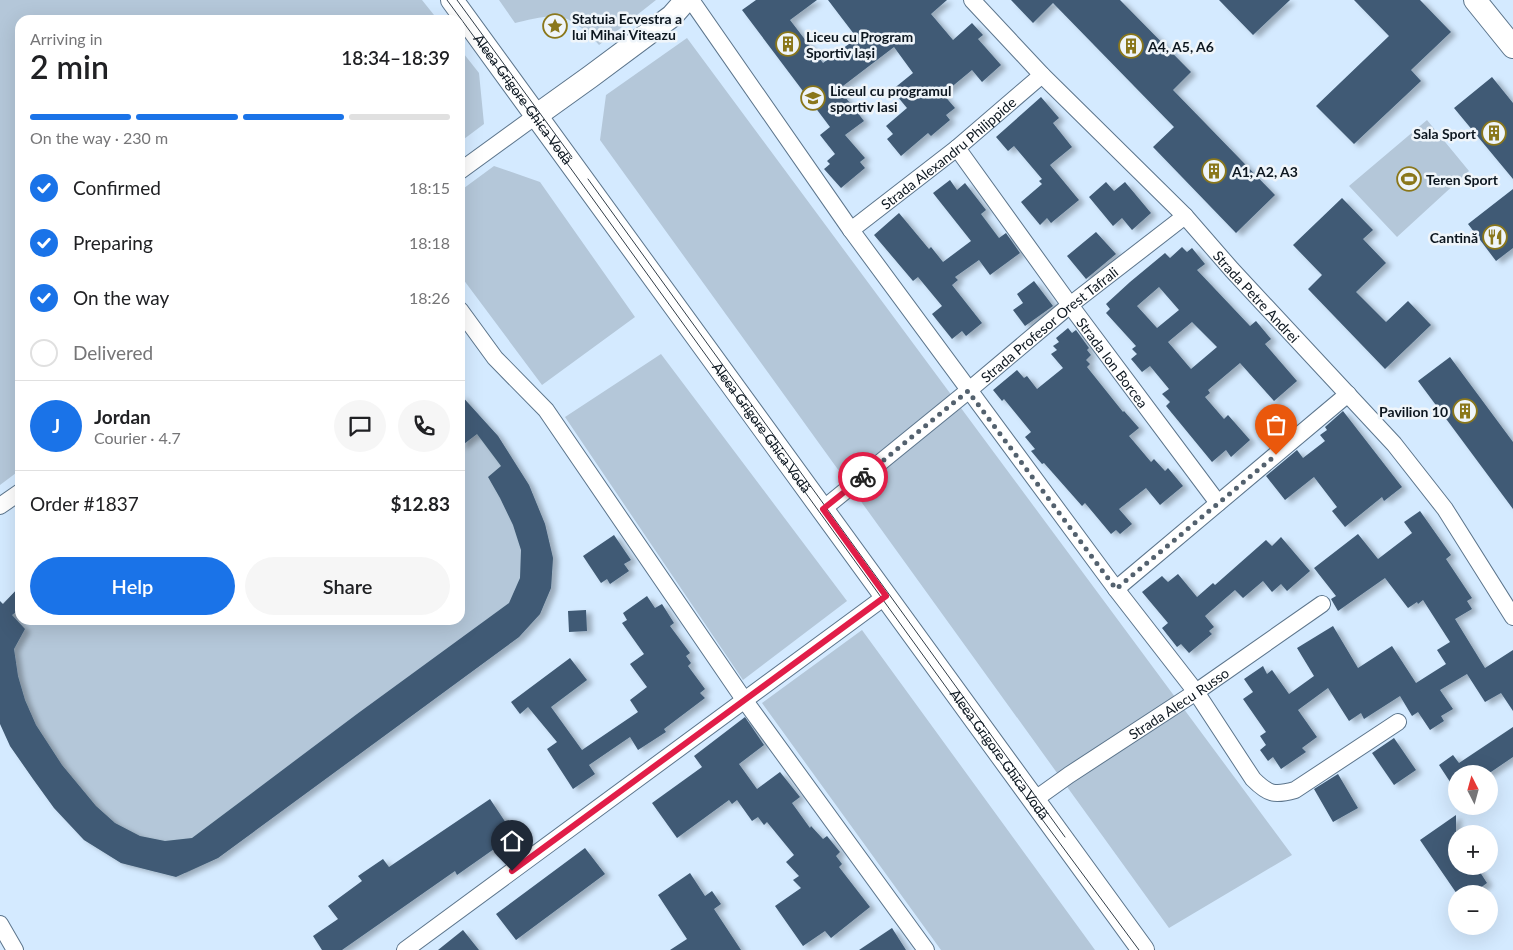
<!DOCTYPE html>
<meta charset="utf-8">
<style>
:root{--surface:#fff;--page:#f6f6f6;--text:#202124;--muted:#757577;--line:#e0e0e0;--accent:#1a73e8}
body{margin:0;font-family:Lato,sans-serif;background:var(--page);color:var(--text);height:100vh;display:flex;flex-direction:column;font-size:19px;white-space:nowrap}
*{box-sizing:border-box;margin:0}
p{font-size:16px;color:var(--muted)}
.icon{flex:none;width:28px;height:28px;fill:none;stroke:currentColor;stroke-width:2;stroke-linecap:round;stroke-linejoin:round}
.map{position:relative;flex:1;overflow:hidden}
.sheet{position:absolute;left:15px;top:15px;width:450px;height:610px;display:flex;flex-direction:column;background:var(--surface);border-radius:15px;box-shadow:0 5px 20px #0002}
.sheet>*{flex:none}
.needle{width:32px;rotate:354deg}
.controls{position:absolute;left:1448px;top:765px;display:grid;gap:10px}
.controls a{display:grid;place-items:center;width:50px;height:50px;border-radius:50%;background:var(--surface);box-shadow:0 5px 20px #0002;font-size:25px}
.pin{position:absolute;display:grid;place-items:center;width:42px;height:42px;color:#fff;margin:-51px -21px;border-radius:50% 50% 50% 0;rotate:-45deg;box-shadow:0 0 5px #0007}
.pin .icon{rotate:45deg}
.courier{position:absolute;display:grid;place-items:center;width:50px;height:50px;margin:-25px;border:4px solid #e11d48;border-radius:50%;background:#fff;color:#222;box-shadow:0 1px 6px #0007}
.overview em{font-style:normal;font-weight:600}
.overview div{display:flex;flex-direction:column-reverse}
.overview{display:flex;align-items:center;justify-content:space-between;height:85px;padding:0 15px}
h1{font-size:32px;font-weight:600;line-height:38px}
.bar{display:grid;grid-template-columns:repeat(4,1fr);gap:8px 5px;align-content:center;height:60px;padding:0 15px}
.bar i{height:6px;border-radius:4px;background:var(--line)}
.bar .active{background:var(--accent)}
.bar p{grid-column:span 4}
.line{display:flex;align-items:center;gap:12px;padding:0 15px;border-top:1px solid var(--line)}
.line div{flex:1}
.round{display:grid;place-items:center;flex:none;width:52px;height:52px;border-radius:26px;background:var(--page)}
ol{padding:0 15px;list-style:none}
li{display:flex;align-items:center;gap:15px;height:55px}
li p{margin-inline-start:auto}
li .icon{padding:5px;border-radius:50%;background:var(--accent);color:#fff;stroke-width:4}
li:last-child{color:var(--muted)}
li i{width:28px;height:28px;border:2px solid var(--line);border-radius:50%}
.cta{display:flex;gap:10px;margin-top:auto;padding:10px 15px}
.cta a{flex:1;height:58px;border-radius:30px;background:var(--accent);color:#fff;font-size:20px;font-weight:600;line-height:58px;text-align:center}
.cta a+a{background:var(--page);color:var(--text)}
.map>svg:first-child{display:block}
</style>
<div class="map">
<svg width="1513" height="950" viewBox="0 0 1513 950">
<defs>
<filter id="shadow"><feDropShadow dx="5.5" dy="3" stdDeviation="2.5" flood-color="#0004"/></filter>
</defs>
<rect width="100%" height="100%" fill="#d4eaff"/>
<!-- green -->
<path fill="#b4c7d9" d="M0 0H422L438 20H20V470L0 485Z
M499 0H656L599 45C590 35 576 21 562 17 549 14 528 20 515 23Z
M687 38 1292 855 1169 928 600 140 606 95Z
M460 49 479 73 484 124 460 142Z
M1427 120 1469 171 1397 237 1349 186Z
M494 166 540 182 635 317 542 385 460 275V191Z
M661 354 847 601 743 680 565 417Z
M460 396 498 436 529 485 545 524 553 558 551 588 540 614 519 637 218 858 186 873 156 872 121 863 84 840 54 808 10 746 0 606 20 587V620H460Z
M862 630 1095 950H941L762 703Z"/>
<!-- building -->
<path fill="#3f5a74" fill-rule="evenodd" filter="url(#shadow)" d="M756 0H817L790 20 823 63 857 38 828 0H947L931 14 953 40 972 23 983 35 978 39 1001 65 982 82 972 70 943 94 955 108 946 115 950 120 931 136 928 133 901 156 887 139 893 134 886 126 907 108 892 90 913 73 894 47 839 89 864 121 845 135 865 158 860 162 865 168 841 188 824 169 830 164 827 161 835 154 820 135 830 127 742 10Z
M1011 0H1120L1191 72 1173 90 1275 195 1236 233 1153 147 1174 127 1053 3 1033 23Z
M1219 0H1290L1253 35Z
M1354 0H1420L1451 32 1411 70 1421 81 1354 144 1316 106 1389 36Z
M1492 77 1513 103V179L1454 108Z
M1041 97 1059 118 1053 123 1072 147 1050 165 1079 200 1051 223 1047 218 1040 225 1021 202 1042 184 1039 181 1042 179 1014 146 1008 151 996 137Z
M950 180 957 190 965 183 986 210 981 214 999 238 1006 233 1020 253 990 275 979 260 955 277 958 280 952 285 982 323 966 336 962 331 952 339 932 314 942 306 918 277 913 281 874 235 899 213 929 249 931 247 943 262 971 241 933 193Z
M1106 182 1114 191 1125 182 1151 213 1132 230 1122 218 1113 226 1089 197Z
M1513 189V248L1496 261 1468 224Z
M1342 198 1373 230 1363 239 1386 263 1356 292 1386 322 1408 301 1431 325 1385 369 1308 289 1322 275 1293 245Z
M1096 232 1116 254 1086 279 1067 256Z
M1182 247 1187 252 1192 248 1205 264 1197 270 1250 326 1256 321 1271 339 1265 344 1297 381 1274 401 1240 363 1208 390 1210 393 1205 397 1224 419 1228 415 1250 440 1231 457 1226 450 1212 462 1166 406 1170 402 1162 394 1169 389 1150 366 1142 372 1131 359 1137 354 1132 349 1136 346 1106 313 1110 309 1106 304 1130 282 1165 253 1170 258ZM1159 287 1179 310 1157 328 1137 306ZM1192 322 1217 347 1191 369 1168 342Z
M1034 281 1053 306 1025 326 1013 310 1023 303 1017 294Z
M1068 328 1072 333 1076 330 1089 348 1087 350 1091 355 1086 360 1090 364 1087 367 1123 412 1124 411 1139 428 1129 436 1151 462 1154 459 1165 471 1168 468 1183 486 1160 505 1146 488 1119 509 1132 524 1120 534 1116 530 1111 534 1085 503 1082 506 1044 463 1042 464 1031 451 1035 449 1025 437 1031 432 1004 399 1002 401 993 390 1017 370 1024 378 1027 376 1037 389 1063 368 1051 354 1057 350 1053 346 1059 342 1056 338Z
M1450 357 1513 442V509L1418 381Z
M460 394 498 436 529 485 545 524 553 558 551 588 540 614 519 637 218 858 176 877 121 863 84 840 54 808 33 779 10 746 0 724V601L3 604 20 586V609L12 615 25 629 14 649 18 676 25 700 36 725 62 765 96 806 115 823 140 836 165 841 192 838 357 714 509 603 520 578 521 550 513 525 500 498 488 477 501 466 477 434 460 447Z
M1343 411 1402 487 1384 501 1382 497 1345 527 1332 511 1337 507 1314 477 1285 500 1266 476 1297 450 1303 458 1325 441 1320 435 1327 430 1325 427Z
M1420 511 1451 555 1446 559 1472 598 1467 601 1472 609 1455 619 1485 668 1513 650V711L1501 693 1485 702 1467 674 1440 690 1453 709 1441 716 1444 721 1430 730 1418 712 1412 716 1400 696 1364 719 1361 713 1349 721 1328 688 1298 710 1317 737 1302 748 1306 752 1281 769 1273 757 1268 761 1260 750 1266 745 1260 736 1266 732 1243 699 1253 692 1244 679 1263 666 1267 674 1272 670 1289 694 1314 676 1297 648 1333 626 1358 668 1392 646 1416 683 1446 664 1437 650 1450 642 1423 600 1418 604 1417 602 1408 608 1385 578 1338 611 1331 599 1336 596 1314 568 1358 534 1378 559 1412 533 1404 522Z
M614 535 631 560 624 564 629 571 610 584 607 579 601 583 583 556Z
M1281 537 1310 571 1287 591 1281 584 1272 592 1263 581 1243 598 1235 590 1205 616 1214 627 1209 631 1212 634 1189 653 1181 644 1177 647 1162 628 1168 623 1142 592 1162 576 1168 582 1178 574 1197 597 1213 583 1215 585 1266 540 1272 546Z
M647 596 655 608 662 604 674 623 670 626 690 653 686 656 691 663 688 666 705 689 700 693 705 698 664 729 666 732 638 750 630 737 589 765 595 774 573 789 547 749 557 742 528 707 520 714 511 702 570 658 587 680 551 707 582 750 638 712 630 700 647 687 630 664 644 654 622 623 627 620 623 613Z
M586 610 587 631 569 632 568 611Z
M745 717 764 745 739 764 757 789 780 772 800 797 792 803 810 828 811 826 823 839 827 836 840 852 836 856 842 864 839 867 870 907 831 938 825 931 803 946 775 906 801 888 793 880 799 876 786 862 794 855 767 822 764 825 758 817 752 821 737 800 732 804 729 800 677 838 652 803 702 767 694 756Z
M1513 727V757L1488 774H1456V791L1439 765 1453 755 1459 763Z
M1394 738 1416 770 1394 785 1372 753Z
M1338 774 1358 808 1333 822 1314 789Z
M490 799 514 835 457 875 455 871 342 950H322L313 936 338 919 328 906 362 881 358 876 383 859 389 867Z
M1456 815V866H1476L1487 883 1472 894H1457L1420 840Z
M585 848 605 874 516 940 496 914Z
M690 873 705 896 712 891 721 904 714 909 741 950H670L687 939 658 895Z
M892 928 906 950H859Z
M463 930 479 950H438Z"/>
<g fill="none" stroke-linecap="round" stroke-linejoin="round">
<!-- street casing -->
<g stroke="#5c758c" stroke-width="18">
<g id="street">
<path d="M691 0 851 230 1116 589 1196 692 1253 779C1268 794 1274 796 1295 790L1398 722"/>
<path id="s1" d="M972 0 1042 75 1185 216 1232 270 1394 444 1445 509 1513 617"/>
<path id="s2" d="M957 148 1070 305 1218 503"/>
<path d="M460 171 537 115"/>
<path id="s3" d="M851 230 957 148 1042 75"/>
<path d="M460 310 495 358 546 410 745 701 926 950"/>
<path d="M0 506 20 492"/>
<path id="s4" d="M823 509 968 391 1070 305 1185 216"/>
<path d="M1116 589 1348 394"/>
<path id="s5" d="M1034 800 1069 775 1196 692 1322 604"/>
<path d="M0 924 15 950"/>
<path d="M405 950 886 596"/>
</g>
</g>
<!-- secondary casing -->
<g stroke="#5c758c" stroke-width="24">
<g id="secondary">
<path id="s6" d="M452 0 1143 950"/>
<path d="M1475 0 1513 47"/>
<path d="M537 115 590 77 672 16 686 0"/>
</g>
</g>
<!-- street -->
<use href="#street" stroke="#fff" stroke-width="16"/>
<!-- secondary -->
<use href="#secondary" stroke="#fff" stroke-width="22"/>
<!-- tram -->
<path stroke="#323e49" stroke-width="1" d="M447 0 569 166 1030 803 1139 950
M457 0 572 157
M588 179 1065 837"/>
</g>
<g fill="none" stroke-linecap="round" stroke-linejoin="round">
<!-- done -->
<path stroke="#53616e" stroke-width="5" stroke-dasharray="0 9" d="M863 477 968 391 1116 589 1276 455"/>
<!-- route -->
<path stroke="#e11d48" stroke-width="6" d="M512 871 886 596 823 509 863 477"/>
</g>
<!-- icons -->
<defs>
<g id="sight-ring" transform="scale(1.25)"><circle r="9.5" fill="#eff5fa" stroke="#8a771b" stroke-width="1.5"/><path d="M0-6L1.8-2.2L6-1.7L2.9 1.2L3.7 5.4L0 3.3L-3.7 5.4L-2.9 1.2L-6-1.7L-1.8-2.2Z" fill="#8a771b"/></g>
<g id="building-ring" transform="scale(1.25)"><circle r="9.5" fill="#eff5fa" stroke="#8a771b" stroke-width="1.5"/><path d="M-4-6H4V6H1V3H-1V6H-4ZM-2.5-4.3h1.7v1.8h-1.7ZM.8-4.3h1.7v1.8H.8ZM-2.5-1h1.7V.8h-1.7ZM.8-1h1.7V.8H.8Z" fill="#8a771b"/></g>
<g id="school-ring" transform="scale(1.25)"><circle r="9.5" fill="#eff5fa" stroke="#8a771b" stroke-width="1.5"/><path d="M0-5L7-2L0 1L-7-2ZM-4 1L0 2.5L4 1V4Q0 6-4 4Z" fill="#8a771b"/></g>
<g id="stadium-ring" transform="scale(1.25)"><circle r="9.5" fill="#eff5fa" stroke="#8a771b" stroke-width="1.5"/><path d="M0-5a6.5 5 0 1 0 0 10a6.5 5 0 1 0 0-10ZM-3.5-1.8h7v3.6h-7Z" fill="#8a771b"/></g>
<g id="restaurant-ring" transform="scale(1.25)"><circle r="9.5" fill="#eff5fa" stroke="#8a771b" stroke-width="1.5"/><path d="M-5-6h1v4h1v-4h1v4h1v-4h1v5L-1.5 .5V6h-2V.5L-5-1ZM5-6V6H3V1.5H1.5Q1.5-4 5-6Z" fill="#8a771b"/></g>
</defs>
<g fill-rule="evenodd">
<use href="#sight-ring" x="555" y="26"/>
<use href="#building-ring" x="788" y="44"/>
<use href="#building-ring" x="1131" y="46"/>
<use href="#school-ring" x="813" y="98"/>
<use href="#building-ring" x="1494" y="133"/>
<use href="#building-ring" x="1214" y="171"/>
<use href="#stadium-ring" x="1409" y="179"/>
<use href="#restaurant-ring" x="1495" y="237"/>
<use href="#building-ring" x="1465" y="411"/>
</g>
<g text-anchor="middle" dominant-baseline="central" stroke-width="5" stroke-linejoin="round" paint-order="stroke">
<!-- poi labels -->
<g font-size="14" font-weight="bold" fill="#0d1720" stroke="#eff5fa" text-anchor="start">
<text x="572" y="18">Statuia Ecvestra a<tspan x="572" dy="16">lui Mihai Viteazu</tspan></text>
<text x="806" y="36">Liceu cu Program<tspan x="806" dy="16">Sportiv Iași</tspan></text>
<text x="1148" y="46">A4, A5, A6</text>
<text x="830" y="90">Liceul cu programul<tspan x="830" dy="16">sportiv Iasi</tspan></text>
<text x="1476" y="133" text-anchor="end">Sala Sport</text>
<text x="1232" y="171">A1, A2, A3</text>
<text x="1426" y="179">Teren Sport</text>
<text x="1478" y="237" text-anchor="end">Cantină</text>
<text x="1448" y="411" text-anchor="end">Pavilion 10</text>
</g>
<!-- street labels -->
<g font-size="14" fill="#0d1720" stroke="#eff5fa">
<text stroke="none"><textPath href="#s6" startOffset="122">Aleea Grigore Ghica Vodă</textPath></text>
<text stroke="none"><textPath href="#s3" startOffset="124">Strada Alexandru Philippide</textPath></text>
<text stroke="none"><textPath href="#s1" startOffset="411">Strada Petre Andrei</textPath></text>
<text stroke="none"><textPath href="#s4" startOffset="292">Strada Profesor Orest Tafrali</textPath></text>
<text stroke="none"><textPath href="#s2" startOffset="265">Strada Ion Borcea</textPath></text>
<text stroke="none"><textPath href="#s6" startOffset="528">Aleea Grigore Ghica Vodă</textPath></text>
<text stroke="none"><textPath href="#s5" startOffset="174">Strada Alecu Russo</textPath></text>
<text stroke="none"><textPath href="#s6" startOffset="932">Aleea Grigore Ghica Vodă</textPath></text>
</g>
</g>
</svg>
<div class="controls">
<a><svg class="needle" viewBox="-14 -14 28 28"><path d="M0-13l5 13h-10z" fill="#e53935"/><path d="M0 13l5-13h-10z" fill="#757577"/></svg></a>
<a>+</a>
<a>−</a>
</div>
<div class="pin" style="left:1276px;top:455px;background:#ea580c"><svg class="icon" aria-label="bag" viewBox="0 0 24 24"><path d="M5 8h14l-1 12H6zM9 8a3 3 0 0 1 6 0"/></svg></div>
<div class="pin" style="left:512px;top:871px;background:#1f2937"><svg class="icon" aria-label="home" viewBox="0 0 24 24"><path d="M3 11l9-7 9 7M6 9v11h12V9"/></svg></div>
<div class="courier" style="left:863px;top:477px"><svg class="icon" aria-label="bike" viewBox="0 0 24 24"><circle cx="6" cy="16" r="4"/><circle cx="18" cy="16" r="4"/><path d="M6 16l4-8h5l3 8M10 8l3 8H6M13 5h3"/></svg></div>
<section class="sheet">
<div class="overview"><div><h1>2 min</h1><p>Arriving in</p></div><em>18:34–18:39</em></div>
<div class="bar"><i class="active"></i><i class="active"></i><i class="active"></i><i></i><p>On the way · 230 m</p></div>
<ol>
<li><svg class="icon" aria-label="check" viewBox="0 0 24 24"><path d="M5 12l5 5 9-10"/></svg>Confirmed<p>18:15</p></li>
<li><svg class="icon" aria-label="check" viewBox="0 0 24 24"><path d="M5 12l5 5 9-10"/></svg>Preparing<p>18:18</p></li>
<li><svg class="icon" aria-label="check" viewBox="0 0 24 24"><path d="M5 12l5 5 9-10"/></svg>On the way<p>18:26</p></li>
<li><i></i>Delivered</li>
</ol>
<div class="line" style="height:90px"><b class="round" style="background:var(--accent);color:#fff">J</b><div><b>Jordan</b><p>Courier · 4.7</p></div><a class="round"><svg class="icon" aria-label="chat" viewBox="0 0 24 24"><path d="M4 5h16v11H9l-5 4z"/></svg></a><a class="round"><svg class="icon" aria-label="phone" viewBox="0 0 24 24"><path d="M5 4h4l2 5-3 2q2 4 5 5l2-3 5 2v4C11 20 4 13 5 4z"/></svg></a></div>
<div class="line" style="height:65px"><div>Order #1837</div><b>$12.83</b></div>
<div class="cta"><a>Help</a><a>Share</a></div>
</section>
</div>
